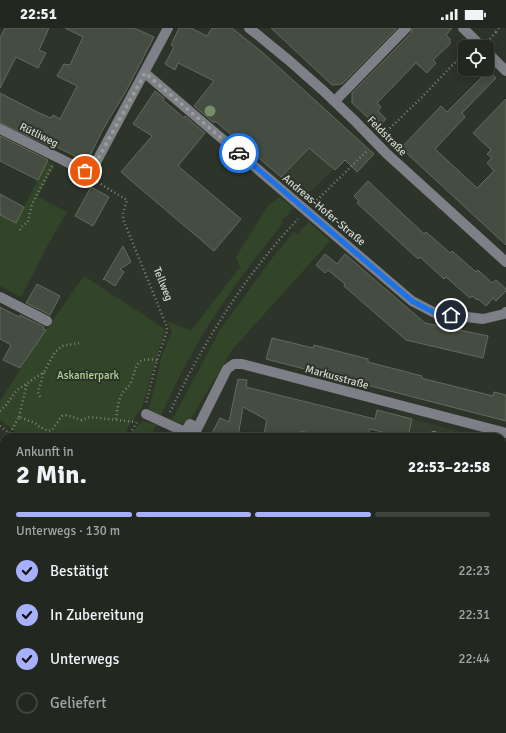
<!DOCTYPE html>
<html lang="de">
<meta charset="utf-8">
<style>
:root{--surface:#22271f;--page:#2e332c;--text:#f1f3f6;--muted:#a2a5a4;--line:#3f443d;--accent:#a8b0fc}
body{margin:0;font-family:Signika,sans-serif;background:var(--page);color:var(--text);height:100vh;display:flex;flex-direction:column;font-size:15px;white-space:nowrap}
*{box-sizing:border-box;margin:0}
p{font-size:13px;color:var(--muted)}
.icon{flex:none;width:22px;height:22px;fill:none;stroke:currentColor;stroke-width:2;stroke-linecap:round;stroke-linejoin:round}
.map{position:relative;flex:1;overflow:hidden}
.panel{position:absolute;left:0px;top:405px;width:506px;height:300px;display:flex;flex-direction:column;background:var(--surface);border-radius:12px 12px 0 0;box-shadow:0 2px 10px #0003,0 0 0 1px var(--line)}
.panel>*{flex:none}
.buttons{position:absolute;left:458px;top:12px;display:grid;gap:8px}
.buttons a{display:grid;place-items:center;width:36px;height:36px;border-radius:6px;background:var(--surface);box-shadow:0 2px 10px #0003,0 0 0 1px var(--line);font-size:20px}
.pin{position:absolute;display:grid;place-items:center;width:34px;height:34px;color:#fff;margin:-17px;border:2px solid #fff;border-radius:50%;box-shadow:0 1px 4px #0007}
.courier{position:absolute;display:grid;place-items:center;width:40px;height:40px;margin:-20px;border:3px solid #1a73e8;border-radius:50%;background:#fff;color:#222;box-shadow:0 1px 5px #0007}
.summary em{font-style:normal;font-weight:700}
.summary div{display:flex;flex-direction:column-reverse}
.summary{display:flex;align-items:center;justify-content:space-between;height:68px;padding:0 16px}
h1{font-size:26px;font-weight:700;line-height:30px}
.bar{display:grid;grid-template-columns:repeat(4,1fr);gap:6px 4px;align-content:center;height:48px;padding:0 16px}
.bar i{height:5px;border-radius:3px;background:var(--line)}
.bar .selected{background:var(--accent)}
.bar p{grid-column:span 4}
ol{padding:0 16px;list-style:none}
li{display:flex;align-items:center;gap:12px;height:44px}
li p{margin-inline-start:auto}
li .icon{padding:4px;border-radius:50%;background:var(--accent);color:#111;stroke-width:4}
li:last-child{color:var(--muted)}
li i{width:22px;height:22px;border:2px solid var(--line);border-radius:50%}
.status{display:flex;justify-content:space-between;align-items:center;height:28px;padding:0 20px;background:var(--surface);direction:ltr}
.status svg{height:11px;fill:currentColor}
.map>svg:first-child{display:block}
</style>
<div class="status"><b>22:51</b><svg viewBox="0 0 49 12"><path d="M0 12V9h3v3zM5 12V6h3v6zM10 12V3h3v9zM15 12V0h3v12zM26 1h20v11H26zM47 4h2v5h-2z"/></svg></div>
<div class="map">
<svg width="506" height="705" viewBox="0 0 506 705">
<rect width="100%" height="100%" fill="#2d3429"/>
<!-- built -->
<path fill="#343e2e" d="M322 79 362 116 333 142H332L331 144 304 169 267 136Z
M413 391 480 409H408Z
M502 502 506 503V604L502 614Z
M174 701H430L439 705H174Z"/>
<!-- green -->
<path fill="#334528" d="M47 133 55 137 38 169 67 184 50 213 21 269 0 258V187L16 195Z
M280 169 293 180 289 184 290 185 281 193 283 195C247 240 212 287 185 338 176 354 169 371 161 387L149 381 162 327 172 304 167 293 191 303 240 239 236 229 268 178Z
M309 194 330 213 232 322 187 397 172 392 220 302 273 229 294 204 298 207 300 203Z
M84 248 165 301 142 379 127 401 126 409H20L11 400 0 392V373L46 302Z
M143 393 156 397 151 409H130L132 404Z
M4 493V537L0 536V500Z"/>
<!-- building -->
<path fill="#454c41" stroke="#636b5f" d="M5 0H49L39 22 46 25 38 40 16 29 0 60V10Z
M65 0H134L154 9 126 63 102 103 87 134 55 118 54 120 0 95V65L39 85 51 90 53 87 60 91 77 58 57 48 64 36 70 37 83 9Z
M179 0H191L207 8 212 0H232L262 24 374 126 357 144 345 132 335 142 309 120 281 149 215 93 214 95 194 78 214 53 178 35 175 42 165 36 174 19 171 17Z
M271 0H397L342 56 332 57Z
M412 0H452L446 7 450 11V16L433 32 436 35 427 45 416 35 377 75 381 79 378 83 386 91 378 99 352 75V65L411 5Z
M488 43 496 50 462 85 465 89 435 121 477 160 494 143 487 135 492 130 487 126 491 122 473 105 506 71V217L401 120 441 78 447 84Z
M155 63 164 70 163 72 184 90 185 88 205 105 178 138 241 191 214 223 121 144 152 108 133 96Z
M0 108 48 132 38 152 0 133Z
M368 153 424 206 426 204 450 225 452 223 476 244 478 242 492 255 496 252 506 261V263L496 273 493 270 486 278 478 271 477 272 472 268 470 270 446 249 444 251 420 229 418 231 357 175 359 173 354 168Z
M91 159 109 169 93 198 75 188Z
M0 166 24 179 16 195 0 187Z
M123 218 131 234 120 241 124 244 115 258 104 251 103 252Z
M325 226 337 236 345 226 425 295 488 308 483 330 406 312 344 258 345 256 328 242 325 245 316 237Z
M37 256 60 268 50 287 26 275Z
M0 279 19 289 20 287 44 299 43 301 46 302 20 340 3 332 11 317 0 311Z
M272 310 313 320 314 317 368 331V334L422 348 421 350 493 368 494 364 506 367V393L266 331Z
M238 351 247 352 246 359 375 391 377 382 412 391 408 409H402L370 401 368 409H326L301 403V409H263L267 392 243 379 238 409H210L220 390 229 394Z"/>
<g fill="none" stroke-linecap="round" stroke-linejoin="round">
<!-- path -->
<path stroke="#7f847b" stroke-width="2.5" stroke-dasharray="1 3" stroke-linecap="butt" d="M496 4 499 0
M490 11 496 4 494 2
M384 106 422 69 465 24
M94 152 127 172 123 185V191L167 299V303L157 332 146 375
M314 175 368 122
M20 202 21 199 28 194 32 176 52 138
M40 369 38 364 44 344
M0 383 6 377 17 362 44 344 55 324 62 318 79 315
M170 384C203 315 245 247 298 191
M19 389 27 355
M116 391C117 383 118 373 122 366 124 362 129 359 131 354 138 337 134 329 157 332
M0 398 14 409
M10 405 19 389 35 395 38 398 48 403 52 402 62 388 67 387 81 392 90 389 136 394
M118 409 122 406 128 407
M128 409 138 392
M0 665H4
M59 705 60 701"/>
<!-- minor -->
<path stroke="#7f8087" stroke-width="10" d="M249 0C298 38 344 80 386 125L506 234
M463 0 482 19
M487 24 506 43
M145 45 412 273 435 285 483 291 504 286 506 284
M335 73 406 0
M0 101 85 143H89L93 140 168 0
M0 269 47 293
M146 386 185 404 190 396 197 400
M193 409 227 341 234 336H242L506 405
M433 409 434 408
M157 701V705
M459 701 468 705
M289 705H290
M307 705 308 701"/>
</g>
<!-- trees -->
<circle fill="#768d68" cx="210" cy="83" r="5.5"/>
<g fill="none" stroke-linecap="round" stroke-linejoin="round">
<!-- done -->
<path stroke="#999e96" stroke-width="4" stroke-dasharray="0 7.2" d="M85 143H89L93 140 145 45 239 125"/>
<!-- route -->
<path stroke="#1a73e8" stroke-width="5" d="M239 125 412 273 435 285 451 287"/>
</g>
<g text-anchor="middle" dominant-baseline="central" stroke-width="4" stroke-linejoin="round" paint-order="stroke">
<!-- street labels -->
<g font-size="11" fill="#d3d7d0" stroke="#2d3429">
<text transform="translate(39 107) rotate(26)">Rütliweg</text>
<text transform="translate(387 108) rotate(45)">Feldstraße</text>
<text transform="translate(324 182) rotate(40)">Andreas-Hofer-Straße</text>
<text transform="translate(163 256) rotate(68)">Tellweg</text>
<text transform="translate(337 349) rotate(15)">Markusstraße</text>
</g>
<!-- park labels -->
<g font-size="11" fill="#b1d59c" stroke="#2d3429">
<text x="88" y="347">Askanierpark</text>
</g>
</g>
</svg>
<div class="buttons">
<a><svg class="icon" aria-label="locate" viewBox="0 0 24 24"><circle cx="12" cy="12" r="6"/><path d="M12 2v4M12 18v4M2 12h4M18 12h4"/></svg></a>
</div>
<div class="pin" style="left:85px;top:143px;background:#ea580c"><svg class="icon" aria-label="bag" viewBox="0 0 24 24"><path d="M5 8h14l-1 12H6zM9 8a3 3 0 0 1 6 0"/></svg></div>
<div class="pin" style="left:451px;top:287px;background:#1f2937"><svg class="icon" aria-label="home" viewBox="0 0 24 24"><path d="M3 11l9-7 9 7M6 9v11h12V9"/></svg></div>
<div class="courier" style="left:239px;top:125px"><svg class="icon" aria-label="car" viewBox="0 0 24 24"><path d="M5 17H2v-5l4-1 3-4h7l3 4 3 1v5h-3M9 17h6M6 11h13"/><circle cx="7" cy="17" r="2"/><circle cx="17" cy="17" r="2"/></svg></div>
<section class="panel">
<div class="summary"><div><h1>2 Min.</h1><p>Ankunft in</p></div><em>22:53–22:58</em></div>
<div class="bar"><i class="selected"></i><i class="selected"></i><i class="selected"></i><i></i><p>Unterwegs · 130 m</p></div>
<ol>
<li><svg class="icon" aria-label="check" viewBox="0 0 24 24"><path d="M5 12l5 5 9-10"/></svg>Bestätigt<p>22:23</p></li>
<li><svg class="icon" aria-label="check" viewBox="0 0 24 24"><path d="M5 12l5 5 9-10"/></svg>In Zubereitung<p>22:31</p></li>
<li><svg class="icon" aria-label="check" viewBox="0 0 24 24"><path d="M5 12l5 5 9-10"/></svg>Unterwegs<p>22:44</p></li>
<li><i></i>Geliefert</li>
</ol>
</section>
</div>
